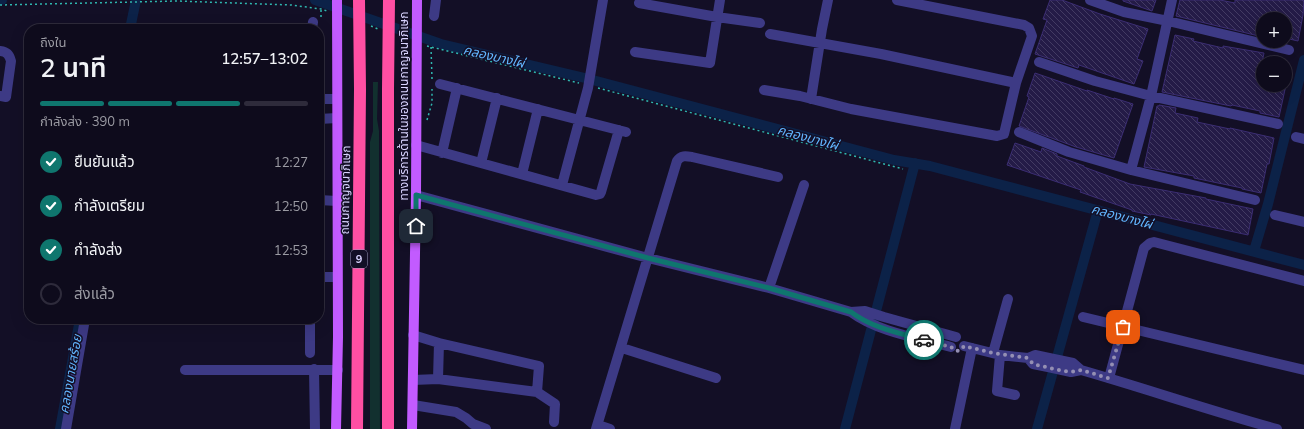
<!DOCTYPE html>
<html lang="th">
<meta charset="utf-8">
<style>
:root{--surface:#0e0b1c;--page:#171425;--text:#f1f3f6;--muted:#9b9ba3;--line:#2e2b3b;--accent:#0f766e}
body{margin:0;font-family:Mulish,"Noto Sans Thai",sans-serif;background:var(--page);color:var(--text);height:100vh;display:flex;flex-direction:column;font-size:15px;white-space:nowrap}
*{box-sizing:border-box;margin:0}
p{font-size:13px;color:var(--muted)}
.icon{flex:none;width:22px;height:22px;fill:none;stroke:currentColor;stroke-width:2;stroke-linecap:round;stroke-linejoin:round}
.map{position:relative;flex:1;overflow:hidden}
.details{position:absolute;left:24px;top:24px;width:300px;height:300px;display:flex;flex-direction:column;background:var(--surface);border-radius:16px;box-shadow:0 4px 16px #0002,0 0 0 1px var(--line)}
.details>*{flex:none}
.buttons{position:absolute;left:1256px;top:12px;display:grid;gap:8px}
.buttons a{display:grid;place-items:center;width:36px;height:36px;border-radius:50%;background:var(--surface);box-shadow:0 4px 16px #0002,0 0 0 1px var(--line);font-size:20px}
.pin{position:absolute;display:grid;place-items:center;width:34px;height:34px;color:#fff;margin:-17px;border-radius:8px;box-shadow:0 2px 6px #0006}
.courier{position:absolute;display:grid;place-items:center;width:40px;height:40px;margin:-20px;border:3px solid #0f766e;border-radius:50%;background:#fff;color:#222;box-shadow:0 1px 5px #0007}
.headline em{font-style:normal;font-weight:600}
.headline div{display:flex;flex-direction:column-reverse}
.headline{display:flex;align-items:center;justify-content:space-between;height:68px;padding:0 16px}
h1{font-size:26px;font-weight:600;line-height:30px}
.bar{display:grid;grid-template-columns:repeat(4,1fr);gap:6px 4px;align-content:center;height:48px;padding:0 16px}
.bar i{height:5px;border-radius:3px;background:var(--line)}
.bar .selected{background:var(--accent)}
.bar p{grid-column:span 4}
ol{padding:0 16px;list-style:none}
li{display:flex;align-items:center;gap:12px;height:44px}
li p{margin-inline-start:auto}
li .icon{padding:4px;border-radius:50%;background:var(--accent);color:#fff;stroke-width:4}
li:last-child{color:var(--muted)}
li i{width:22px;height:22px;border:2px solid var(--line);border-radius:50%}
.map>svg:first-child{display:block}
</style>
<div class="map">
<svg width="1304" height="429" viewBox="0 0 1304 429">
<defs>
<pattern id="building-back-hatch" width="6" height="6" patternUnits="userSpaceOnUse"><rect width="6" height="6" fill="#241b47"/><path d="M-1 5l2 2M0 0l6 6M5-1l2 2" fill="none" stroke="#433b63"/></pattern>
</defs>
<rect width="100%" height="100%" fill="#130f26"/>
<!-- grass -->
<path fill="#12302f" d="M373 82H378L377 119 379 131 380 429H370V142L373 131Z"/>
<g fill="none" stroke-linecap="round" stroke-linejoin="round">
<!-- canal -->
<path stroke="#0c2248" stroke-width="10" d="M0 0H2
M315 0 441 44 585 78 894 160 930 166 1304 265
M130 29 136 0
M1254 251 1268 204 1304 60
M60 429 80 319
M845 429 915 163
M1037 429 1098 210"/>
</g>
<!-- building -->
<path fill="url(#building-back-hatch)" stroke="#3b2d73" d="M1050 0H1062L1100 14 1148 29 1137 59 1143 61 1134 84 1079 65 1078 68 1035 54 1047 20 1043 19Z
M1123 0H1156L1152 11 1123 1Z
M1180 0H1220L1235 3V0H1304L1303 15 1298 41 1285 38V19H1263V37L1176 16Z
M1175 35 1194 39 1193 41 1223 48V46L1264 53 1258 83 1263 85H1286L1279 117 1260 113V111L1232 105 1231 106 1201 100 1162 92Z
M1035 73 1087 91V90L1114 99V98L1133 104 1114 158 1076 147 1019 126 1029 97 1027 96Z
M1159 105 1176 108 1175 113 1198 118 1197 122 1230 129V128L1274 138 1269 164H1267L1261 193 1242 189V188L1194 178V176L1144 167 1157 106H1159Z
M1015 143 1041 152 1042 148 1057 154V156L1084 166V167L1130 184 1206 198V199L1253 209 1248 235 1151 214V215L1132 211V210L1080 192 1081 190 1007 165Z"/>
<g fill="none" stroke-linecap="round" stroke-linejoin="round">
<!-- path -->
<path stroke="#2fb8b0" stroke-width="1.5" stroke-dasharray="2 3" stroke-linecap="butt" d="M0 5 177 1 291 5 321 9 327 11
M321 17V9
M371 26 378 29
M399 36 407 39
M427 46 579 83
M431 47 432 79
M598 88 903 169
M321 89V35
M427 120 432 103V89"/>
<!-- minor -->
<path stroke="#3d3a85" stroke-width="10" d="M1090 0 1124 12 1168 21 1289 50
M639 3 717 17 760 23
M434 16 436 0
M312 29 313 22
M770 34 881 54 1016 83
M0 51C7 52 9 54 11 61L6 97 0 96
M635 52 710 63 720 0
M1039 62 1095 81 1151 96 1278 124
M440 84 626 132
M764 90 800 96 851 109 997 136 1004 134 1016 83 1032 36 1029 28 1024 25 897 0
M319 99H337
M811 99 822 29 828 0
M319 119 337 118
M1019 132 1069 152 1131 170 1255 200
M1296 137 1304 139
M416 145 596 195 600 194 601 192 619 130
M442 153 457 88
M481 163 497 98
M1131 170 1151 96 1172 0
M522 174 538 109
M562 185 588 88 603 0
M416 195 648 258 769 288 851 312C878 332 918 338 951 347
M319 200 337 201
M1275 215 1304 222
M319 277H337
M769 288 804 185
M851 312 865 311 884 317 956 337
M1083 317 1304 370
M310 319V353
M964 346 1000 355 1028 358 1035 355 1049 358 1073 363 1081 370C1147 389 1211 411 1277 429
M622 348 716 378
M993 353 1008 299
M1000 355 997 391 1015 395
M1028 358 1033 364 1048 367 1071 372 1081 370
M314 369 315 429
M185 370H338
M1109 378 1144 248 1150 243 1154 242 1304 281
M438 379 537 392 539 366 439 343
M413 380 438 379 439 343 413 335
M537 392 555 404 554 422
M413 405 456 412 466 418 473 424 486 429
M598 425 610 429
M66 429 85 319
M596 429 677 161C681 155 686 156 692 157L778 177
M955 429 972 348"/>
<!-- major -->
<path stroke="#c25bff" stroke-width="10" d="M336 429 338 337 337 0
M412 429 416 195 417 0"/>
<!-- highway -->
<path stroke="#ff4fa3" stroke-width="12" d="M357 429 360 89 359 0
M388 429V89L389 0"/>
</g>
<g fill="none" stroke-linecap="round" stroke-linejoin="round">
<!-- done -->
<path stroke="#948fb3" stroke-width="4" stroke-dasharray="0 7.2" d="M924 340 951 347 956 351 961 350 964 346 993 353 1028 358 1033 364 1063 371 1071 372 1081 370 1108 378 1123 327"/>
<!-- route -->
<path stroke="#0f766e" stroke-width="5" d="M416 226V195L648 258 769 288 851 312C872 328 899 333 924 340"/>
</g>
<g text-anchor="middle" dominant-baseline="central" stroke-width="3" stroke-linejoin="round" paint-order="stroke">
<!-- shield labels -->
<rect fill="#130f26" stroke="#9e99be" stroke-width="1" x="351" y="250" width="16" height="18" rx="3"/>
<g font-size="11" font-weight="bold" fill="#d9d4ff">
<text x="359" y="259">9</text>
</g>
<!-- street labels -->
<g font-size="12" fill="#d9d4ff" stroke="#130f26">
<text transform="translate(403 106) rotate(-90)">ทางบริการด้านในของถนนกาญจนาภิเษก</text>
<text transform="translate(345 190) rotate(-89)">ถนนกาญจนาภิเษก</text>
</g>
<!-- water labels -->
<g font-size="13" font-style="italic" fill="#62b6ff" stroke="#130f26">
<text transform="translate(494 56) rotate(13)">คลองบางไผ่</text>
<text transform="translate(808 137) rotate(15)">คลองบางไผ่</text>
<text transform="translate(1122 216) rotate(15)">คลองบางไผ่</text>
<text transform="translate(70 374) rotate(-80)">คลองนายสร้อย</text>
</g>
</g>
</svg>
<div class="buttons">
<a>+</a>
<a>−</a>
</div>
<div class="pin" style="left:1123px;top:327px;background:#ea580c"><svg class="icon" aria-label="bag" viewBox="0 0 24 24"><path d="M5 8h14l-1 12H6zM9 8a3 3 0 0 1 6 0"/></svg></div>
<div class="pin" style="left:416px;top:226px;background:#1f2937"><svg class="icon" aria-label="home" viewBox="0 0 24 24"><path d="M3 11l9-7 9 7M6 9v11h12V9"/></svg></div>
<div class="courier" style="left:924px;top:340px"><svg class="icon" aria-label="car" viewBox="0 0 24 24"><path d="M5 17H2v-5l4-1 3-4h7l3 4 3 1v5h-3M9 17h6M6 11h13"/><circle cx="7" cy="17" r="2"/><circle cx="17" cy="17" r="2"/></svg></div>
<section class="details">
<div class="headline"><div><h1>2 นาที</h1><p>ถึงใน</p></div><em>12:57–13:02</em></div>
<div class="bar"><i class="selected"></i><i class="selected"></i><i class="selected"></i><i></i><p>กำลังส่ง · 390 m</p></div>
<ol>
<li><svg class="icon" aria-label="check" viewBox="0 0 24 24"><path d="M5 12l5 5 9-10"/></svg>ยืนยันแล้ว<p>12:27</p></li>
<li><svg class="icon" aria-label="check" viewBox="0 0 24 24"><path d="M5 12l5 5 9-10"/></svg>กำลังเตรียม<p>12:50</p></li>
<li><svg class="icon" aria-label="check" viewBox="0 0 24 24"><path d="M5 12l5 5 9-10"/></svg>กำลังส่ง<p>12:53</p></li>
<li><i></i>ส่งแล้ว</li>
</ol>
</section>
</div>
